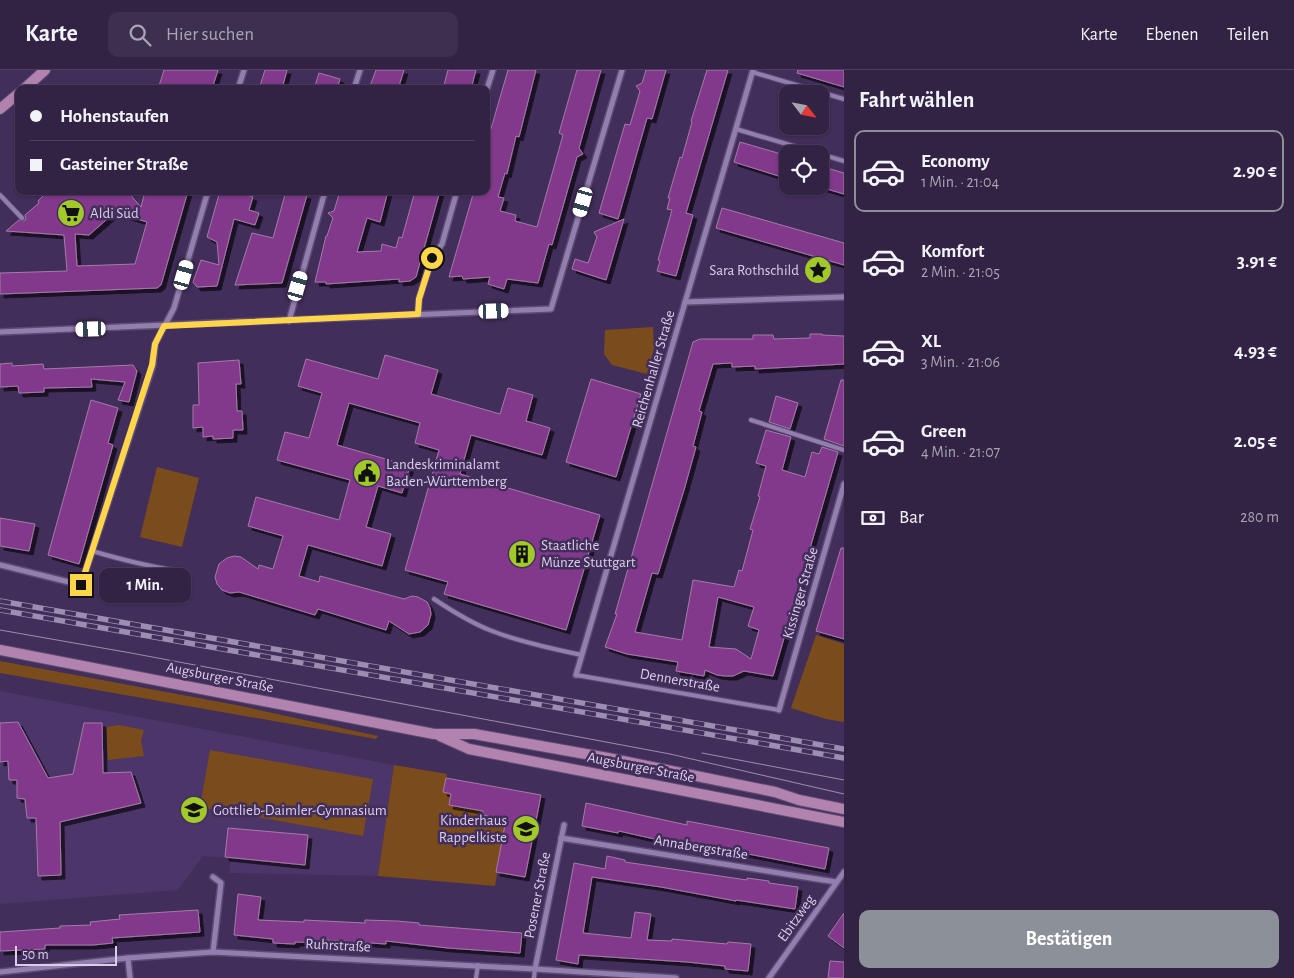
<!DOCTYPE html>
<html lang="de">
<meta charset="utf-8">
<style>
:root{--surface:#322244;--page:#3d2f4f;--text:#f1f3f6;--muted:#a8a4b2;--line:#4d3f5d;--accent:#8c9099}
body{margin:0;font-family:"Alegreya Sans",sans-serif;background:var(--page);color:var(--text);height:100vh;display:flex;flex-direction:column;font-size:19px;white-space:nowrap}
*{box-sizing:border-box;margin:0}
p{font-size:16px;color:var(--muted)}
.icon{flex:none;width:28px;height:28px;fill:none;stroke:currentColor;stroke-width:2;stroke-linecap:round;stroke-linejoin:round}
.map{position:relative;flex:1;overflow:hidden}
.side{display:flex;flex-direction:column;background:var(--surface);width:450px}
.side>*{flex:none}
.banner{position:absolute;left:15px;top:15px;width:475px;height:110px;border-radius:10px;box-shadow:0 1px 4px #0004,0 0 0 1px var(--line);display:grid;align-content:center;height:110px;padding:0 15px;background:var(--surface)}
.needle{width:32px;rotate:122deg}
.tools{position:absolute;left:779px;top:15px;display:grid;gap:10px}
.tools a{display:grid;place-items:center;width:50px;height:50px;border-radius:10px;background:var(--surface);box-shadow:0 1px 4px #0004,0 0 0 1px var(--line);font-size:25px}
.scale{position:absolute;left:15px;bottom:12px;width:102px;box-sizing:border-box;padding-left:5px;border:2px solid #dacfeb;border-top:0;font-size:14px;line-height:18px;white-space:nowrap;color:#dacfeb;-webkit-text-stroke:4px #422e5a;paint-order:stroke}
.end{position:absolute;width:22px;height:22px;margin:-11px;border:6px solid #ffd54a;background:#111;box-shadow:0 0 0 2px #111}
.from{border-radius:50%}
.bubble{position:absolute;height:35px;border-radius:10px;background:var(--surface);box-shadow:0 1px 4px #0004,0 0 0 1px var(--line);font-size:16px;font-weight:700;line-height:35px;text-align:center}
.car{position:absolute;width:15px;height:30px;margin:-15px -8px;border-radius:6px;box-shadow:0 0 4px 1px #0007;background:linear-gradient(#fff 24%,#345 0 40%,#fff 0 76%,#345 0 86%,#fff 0)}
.banner b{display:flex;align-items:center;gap:18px;height:48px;font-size:19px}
.banner b+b{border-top:1px solid var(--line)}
.banner i{width:12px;height:12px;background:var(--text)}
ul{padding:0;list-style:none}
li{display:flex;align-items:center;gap:15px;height:82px;margin:0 10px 8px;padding:0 5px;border:2px solid transparent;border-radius:10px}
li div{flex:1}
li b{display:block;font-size:19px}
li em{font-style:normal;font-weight:700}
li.current{border-color:var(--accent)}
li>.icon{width:45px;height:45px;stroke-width:1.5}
h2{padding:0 15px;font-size:22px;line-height:60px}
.pay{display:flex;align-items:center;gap:12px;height:55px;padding:0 15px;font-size:19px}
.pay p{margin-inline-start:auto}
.cta{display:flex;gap:10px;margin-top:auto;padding:10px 15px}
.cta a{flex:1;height:58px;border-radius:10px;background:var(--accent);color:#fff;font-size:20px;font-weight:700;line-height:58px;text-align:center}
header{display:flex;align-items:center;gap:30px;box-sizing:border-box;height:70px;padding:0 25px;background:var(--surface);border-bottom:1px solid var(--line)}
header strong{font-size:24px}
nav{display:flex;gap:28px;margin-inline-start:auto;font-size:18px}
.search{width:350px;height:45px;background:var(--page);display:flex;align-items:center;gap:12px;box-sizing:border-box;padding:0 18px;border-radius:10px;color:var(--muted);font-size:19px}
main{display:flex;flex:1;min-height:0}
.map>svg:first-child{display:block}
</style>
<header>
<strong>Karte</strong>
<div class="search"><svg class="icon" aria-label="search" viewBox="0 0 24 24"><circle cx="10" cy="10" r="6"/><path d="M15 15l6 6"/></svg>Hier suchen</div>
<nav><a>Karte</a><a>Ebenen</a><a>Teilen</a></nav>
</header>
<main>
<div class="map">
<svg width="844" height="908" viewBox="0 0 844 908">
<defs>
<filter id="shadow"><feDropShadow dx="4" dy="4" stdDeviation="0" flood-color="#0009"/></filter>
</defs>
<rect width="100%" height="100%" fill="#422e5a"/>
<polygon fill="#4c3568" points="0,621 394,695 378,806 229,803 231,788 203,786 178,820 0,834"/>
<g fill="#7b4c1b">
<polygon points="653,257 654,279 647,304 612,295 604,284 605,260"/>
<polygon points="157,397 199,408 182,477 140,467"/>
<polygon points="816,565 844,574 844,652 826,649 791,638"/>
<polygon points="0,591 236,635 378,666 376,669 0,603"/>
<polygon points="119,655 144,660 141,671 144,686 108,690 106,657"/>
<polygon points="210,680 373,709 363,766 200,737"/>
<polygon points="394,695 447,704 444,722 451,724 449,735 483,741 483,745 495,747 509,736 495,816 378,806"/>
</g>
<g fill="#82398b" stroke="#a37ba7" fill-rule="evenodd" filter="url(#shadow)">
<polygon points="164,0 218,0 212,19 158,19"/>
<polygon points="265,0 287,0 282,19 259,19"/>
<polygon points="376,0 404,0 398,19 369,19"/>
<polygon points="448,0 476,0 471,19 443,19"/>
<polygon points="508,0 536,0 519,67 516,66 507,104 505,103 498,127 504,128 500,141 516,145 515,151 537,157 563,65 559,63 577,0 601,0 579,78 583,84 577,87 552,175 549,174 538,213 507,209 504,219 488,214 490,207 463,209 462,206 449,207 474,121 486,121 486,76"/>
<polygon points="646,0 666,0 652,49 647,48 618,149 599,143 625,54 630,55 640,21 636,16 642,13"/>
<polygon points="707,0 728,0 686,143 693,145 676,206 657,201 660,191 658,190 672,140 667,139 670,128 668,128 680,87 682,88 685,77 692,52 691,51"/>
<polygon points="798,0 844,0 844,17 797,3"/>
<polygon points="319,3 340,9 337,19 314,19"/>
<polygon points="740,72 788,86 788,109 734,92"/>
<polygon points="820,96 844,103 844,124 820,117"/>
<path d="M48,121h79l14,16 4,-16h43l-27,94 -4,3 -157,6v-21l67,-2 -3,-36 -58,-4 13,-11 5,1 2,-2 -1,-4 14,-12 -1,-2zM113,144h8l26,8 -12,42 -58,2 -2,-32 14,1z"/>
<polygon points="220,121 234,121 253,127 249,140 259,143 255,155 234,149 217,216 197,217 193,212 201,190 219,195 217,172 207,167"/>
<polygon points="286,121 307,125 282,213 235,215 252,163 273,168"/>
<polygon points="340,121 388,121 380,152 367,148 357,182 381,181 382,174 396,178 399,167 402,168 415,121 440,121 416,207 410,211 399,212 399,209 326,214 326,212 315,212 326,166 327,166 333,148 328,143 334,141"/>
<polygon points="722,138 844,173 844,195 716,158"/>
<polygon points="624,149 606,210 572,199 575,189 588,193 597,167 594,162"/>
<path d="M810,264h12v1l22,1v28l-89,5v-3l-23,1v-4l-19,1 -14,47 3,1 -9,34 3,1 -12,43 -26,84 -6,-1 -17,59 47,8 11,-60 41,7 5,-17 3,1 11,-41 -3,-1 10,-32 -2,-1 8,-30 -10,-3 10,-33 25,7 -9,33 23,7 7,-25 7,2 3,-7 16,5 -65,224 -29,-5 -11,5h-8l-8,-1 -12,-5 -1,6 -28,-5 2,-9 -51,-8 -22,-7 12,-33h-2l78,-272 7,-3h53v-4h20l1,4 36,-1zM718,527l36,10 -6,19 11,4 -8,29 -15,-10 -27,-2z"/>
<polygon points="385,285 438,300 431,324 500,344 508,318 533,325 526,351 550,358 542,385 471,365 460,404 600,445 566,560 444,524 448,512 405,500 439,380 415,373 420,353 349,333 337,375 410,396 402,423 378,416 366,457 391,464 382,496 308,475 299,506 319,512 320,506 404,529 412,526 418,527 427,532 430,538 431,544 428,555 420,562 409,564 389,551 386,560 318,539 315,545 239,522 230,523 222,520 217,514 215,507 219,494 227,488 234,486 241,487 258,499 259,495 273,499 283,466 248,456 256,427 339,450 350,410 277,390 285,362 309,368 322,323 298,316 306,289 378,309"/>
<polygon points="239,290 241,314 236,314 237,341 242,341 243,360 233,360 233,368 213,369 213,366 203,367 203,357 193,358 193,335 199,335 198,293"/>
<polygon points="12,293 12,296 43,294 44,299 133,295 137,301 129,332 118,330 125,312 91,309 92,317 44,318 44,322 19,323 18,316 0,317 0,294"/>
<polygon points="591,309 641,324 616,407 566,392"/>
<polygon points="841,310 844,310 844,376 824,369"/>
<polygon points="776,326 798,333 790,359 769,352"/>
<polygon points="91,330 118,338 108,373 113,375 79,494 48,485"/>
<polygon points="0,448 35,454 29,481 0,476"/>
<polygon points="841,478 844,478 844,569 816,561"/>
<polygon points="18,652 48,708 73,704 84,653 102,653 103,703 131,702 141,733 60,752 61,805 38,806 36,748 27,748 25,729 17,728 17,710 9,710 8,691 0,692 0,653"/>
<polygon points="446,708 541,725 525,807 496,802 506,750 483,745 483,741 449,735 451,724 443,722"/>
<polygon points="586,733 687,755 687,751 829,778 825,799 723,779 669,770 668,772 619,761 618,763 582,756"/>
<polygon points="228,758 308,765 305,795 225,787"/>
<polygon points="607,786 625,790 625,792 747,810 747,808 769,811 769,813 798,817 795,839 736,830 736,831 661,817 592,807 583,863 631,868 635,842 651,844 647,870 672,871 672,869 727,874 728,872 751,874 748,901 725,899 725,896 687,892 579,885 578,894 556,890 574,793 605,799"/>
<polygon points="238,824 261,827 258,850 304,852 304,850 365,853 365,850 397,851 419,853 419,855 522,863 520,883 448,878 386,871 386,874 326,870 325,873 295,872 295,874 273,873 273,869 234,865"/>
<polygon points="198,840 200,862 112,868 113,873 93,875 45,875 45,879 0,881 0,862 60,858 60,856 91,855 90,852 120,849 119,845"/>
<polygon points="844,843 844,878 828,866"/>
<polygon points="830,891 844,892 844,908 828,908"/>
</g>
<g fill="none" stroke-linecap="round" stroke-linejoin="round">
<g stroke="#5d4c72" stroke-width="6">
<g id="lane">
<polyline points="752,2 844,29"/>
<polyline points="736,59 844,91"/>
<polyline points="0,125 22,148"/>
<polyline points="751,350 844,380"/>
<path d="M92,481c31,9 62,17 94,21"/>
<path d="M434,529c18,12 37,24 58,32 28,11 61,18 90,24"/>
<polyline points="576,605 779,640"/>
<polyline points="476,908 478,895"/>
<polyline points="534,908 535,899"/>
</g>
</g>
<g stroke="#5d4c72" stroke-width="8">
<g id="street">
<polyline points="238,19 244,0"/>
<polyline points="354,19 360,0"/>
<polyline points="486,22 493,0"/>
<polyline points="685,232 844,227"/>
<polyline points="418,244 419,229 432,188 442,174 457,121"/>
<polyline points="289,251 325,121"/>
<polyline points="0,262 551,239 622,0"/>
<polyline points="0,495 81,515 153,295 155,274 174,238 208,121"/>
<polyline points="576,605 753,0"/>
<polyline points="779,640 844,414"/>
<polyline points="561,768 836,812"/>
<polyline points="213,807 221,813 213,882"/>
<polyline points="128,888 130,908"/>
<polyline points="535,899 564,755"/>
<polyline points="0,902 128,888 213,882 535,899 676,908"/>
<polyline points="769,908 844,802"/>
</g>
</g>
<g stroke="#5d4c72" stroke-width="12">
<g id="secondary">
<polyline points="24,19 45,0"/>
<polyline points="0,39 19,23"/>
<polyline points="0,580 434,664 474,664 608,688 775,722 799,730 844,739"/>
<polyline points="440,666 469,679 844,752"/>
</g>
</g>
<use href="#lane" stroke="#937eb0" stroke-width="4"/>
<use href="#street" stroke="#937eb0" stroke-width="5"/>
<use href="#secondary" stroke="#b383af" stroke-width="10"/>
<g stroke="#9c8eb0" stroke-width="1">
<polyline points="0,560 131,583 670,684 844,724"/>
<polyline points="702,683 844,710"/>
</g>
<g stroke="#9c8eb0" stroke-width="5.5">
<g id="rail">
<polyline points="0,531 844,679"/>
<polyline points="0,540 844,688"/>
</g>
</g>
<use href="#rail" stroke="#422e5a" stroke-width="4" stroke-dasharray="11" stroke-linecap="butt"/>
</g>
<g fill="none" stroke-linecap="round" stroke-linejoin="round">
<polyline stroke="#ffd54a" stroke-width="6" points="81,515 152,295 155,274 164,256 418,244 419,229 432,188"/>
</g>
<defs>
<g id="supermarket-disc" transform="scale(1.4375)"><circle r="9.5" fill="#a1c929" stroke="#422e5a"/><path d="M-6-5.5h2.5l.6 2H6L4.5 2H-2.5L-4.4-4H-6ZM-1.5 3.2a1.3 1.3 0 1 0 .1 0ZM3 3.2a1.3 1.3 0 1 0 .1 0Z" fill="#111"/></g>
<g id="sight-disc" transform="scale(1.4375)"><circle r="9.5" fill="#a1c929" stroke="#422e5a"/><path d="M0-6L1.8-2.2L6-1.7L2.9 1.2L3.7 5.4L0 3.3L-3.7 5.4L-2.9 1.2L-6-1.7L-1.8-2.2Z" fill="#111"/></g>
<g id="civic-disc" transform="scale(1.4375)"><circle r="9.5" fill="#a1c929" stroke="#422e5a"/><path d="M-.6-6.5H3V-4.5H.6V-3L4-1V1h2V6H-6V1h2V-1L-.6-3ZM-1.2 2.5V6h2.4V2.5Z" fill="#111"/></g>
<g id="building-disc" transform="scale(1.4375)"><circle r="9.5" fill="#a1c929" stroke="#422e5a"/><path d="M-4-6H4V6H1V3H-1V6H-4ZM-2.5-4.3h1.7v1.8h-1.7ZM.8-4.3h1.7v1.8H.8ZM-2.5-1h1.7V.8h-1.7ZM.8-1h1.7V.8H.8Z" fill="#111"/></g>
<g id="school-disc" transform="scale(1.4375)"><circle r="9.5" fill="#a1c929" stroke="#422e5a"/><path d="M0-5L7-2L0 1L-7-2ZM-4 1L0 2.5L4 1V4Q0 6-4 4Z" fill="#111"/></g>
</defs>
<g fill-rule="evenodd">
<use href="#supermarket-disc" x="71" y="143"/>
<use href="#sight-disc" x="818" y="200"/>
<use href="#civic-disc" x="367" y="403"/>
<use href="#building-disc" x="522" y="484"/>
<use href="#school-disc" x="194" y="740"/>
<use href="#school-disc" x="526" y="759"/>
</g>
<g text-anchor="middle" stroke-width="5" stroke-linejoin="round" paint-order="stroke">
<g font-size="15" fill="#dacfeb" stroke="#422e5a" text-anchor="start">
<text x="90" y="148">Aldi Süd</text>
<text x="799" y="205" text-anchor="end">Sara Rothschild</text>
<text x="386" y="399">Landeskriminalamt<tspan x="386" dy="17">Baden-Württemberg</tspan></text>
<text x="541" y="480">Staatliche<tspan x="541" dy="17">Münze Stuttgart</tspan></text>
<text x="213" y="745">Gottlieb-Daimler-Gymnasium</text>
<text x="507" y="755" text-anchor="end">Kinderhaus<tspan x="507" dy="17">Rappelkiste</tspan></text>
</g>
<g font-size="15" fill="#dacfeb" stroke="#422e5a">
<text transform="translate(653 299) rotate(-74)" y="5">Reichenhaller Straße</text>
<text transform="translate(800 523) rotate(-74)" y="5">Kissinger Straße</text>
<text transform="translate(220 607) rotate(11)" y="5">Augsburger Straße</text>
<text transform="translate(680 610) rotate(10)" y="5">Dennerstraße</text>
<text transform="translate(641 697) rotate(11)" y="5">Augsburger Straße</text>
<text transform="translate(701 777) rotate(9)" y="5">Annabergstraße</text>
<text transform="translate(537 825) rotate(-79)" y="5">Posener Straße</text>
<text transform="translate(796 848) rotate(-55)" y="5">Ebitzweg</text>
<text transform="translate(338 875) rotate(3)" y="5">Ruhrstraße</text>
</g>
</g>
</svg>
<div class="tools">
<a><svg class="needle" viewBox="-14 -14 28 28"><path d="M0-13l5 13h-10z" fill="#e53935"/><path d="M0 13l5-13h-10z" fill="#a8a4b2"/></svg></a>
<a><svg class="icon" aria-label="locate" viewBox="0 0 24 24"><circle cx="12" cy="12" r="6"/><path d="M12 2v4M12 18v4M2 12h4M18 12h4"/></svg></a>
</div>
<div class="scale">50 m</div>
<i class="end from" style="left:432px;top:188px"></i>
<i class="end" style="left:81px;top:515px"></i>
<div class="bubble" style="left:99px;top:498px;width:92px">1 Min.</div>
<i class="car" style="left:583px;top:132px;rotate:196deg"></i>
<i class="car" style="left:184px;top:205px;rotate:16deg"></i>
<i class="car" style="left:298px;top:216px;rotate:16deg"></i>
<i class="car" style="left:494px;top:241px;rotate:88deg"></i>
<i class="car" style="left:91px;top:259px;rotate:268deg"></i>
<div class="banner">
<b><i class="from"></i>Hohenstaufen</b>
<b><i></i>Gasteiner Straße</b>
</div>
</div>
<section class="side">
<h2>Fahrt wählen</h2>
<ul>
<li class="current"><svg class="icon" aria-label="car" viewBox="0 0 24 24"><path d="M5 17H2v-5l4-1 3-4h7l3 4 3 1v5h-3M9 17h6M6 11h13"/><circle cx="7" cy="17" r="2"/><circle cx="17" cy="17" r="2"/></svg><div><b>Economy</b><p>1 Min. · 21:04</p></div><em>2.90 €</em></li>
<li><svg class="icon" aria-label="car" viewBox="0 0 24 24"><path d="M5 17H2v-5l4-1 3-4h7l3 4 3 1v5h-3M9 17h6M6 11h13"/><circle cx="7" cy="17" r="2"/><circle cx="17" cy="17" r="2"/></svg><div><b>Komfort</b><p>2 Min. · 21:05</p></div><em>3.91 €</em></li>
<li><svg class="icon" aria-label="car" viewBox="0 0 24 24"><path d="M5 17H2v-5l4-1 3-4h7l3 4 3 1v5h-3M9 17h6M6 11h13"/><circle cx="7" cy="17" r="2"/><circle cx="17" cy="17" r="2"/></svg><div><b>XL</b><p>3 Min. · 21:06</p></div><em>4.93 €</em></li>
<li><svg class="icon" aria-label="car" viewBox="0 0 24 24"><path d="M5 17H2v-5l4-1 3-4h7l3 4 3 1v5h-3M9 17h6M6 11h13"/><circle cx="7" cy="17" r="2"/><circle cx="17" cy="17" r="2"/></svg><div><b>Green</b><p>4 Min. · 21:07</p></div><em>2.05 €</em></li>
</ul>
<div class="pay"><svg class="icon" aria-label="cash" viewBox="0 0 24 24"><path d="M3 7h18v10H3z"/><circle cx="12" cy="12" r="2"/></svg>Bar<p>280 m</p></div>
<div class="cta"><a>Bestätigen</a></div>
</section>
</main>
